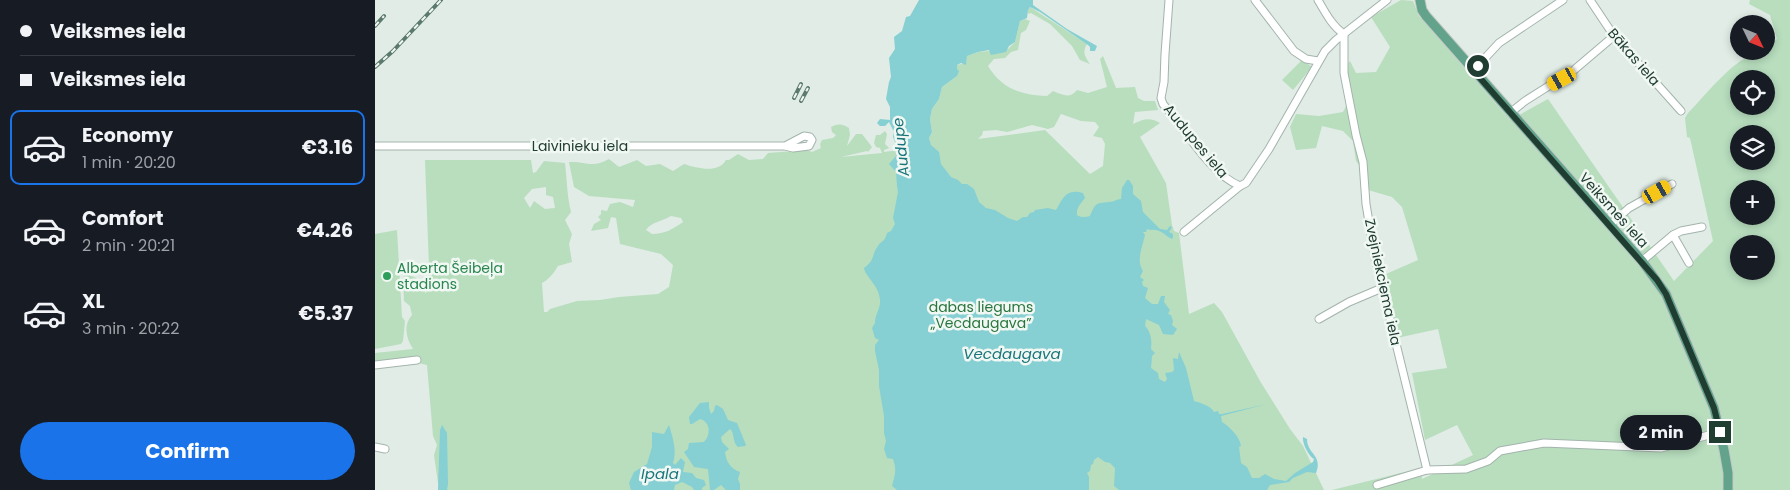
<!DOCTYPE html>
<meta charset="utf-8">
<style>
:root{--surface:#171b24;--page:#20242c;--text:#f1f3f6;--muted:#9ea1a6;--line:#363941;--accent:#1a73e8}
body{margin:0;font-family:Poppins,sans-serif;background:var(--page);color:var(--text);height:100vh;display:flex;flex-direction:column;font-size:19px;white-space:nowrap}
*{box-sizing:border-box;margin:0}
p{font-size:16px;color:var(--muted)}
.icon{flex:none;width:28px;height:28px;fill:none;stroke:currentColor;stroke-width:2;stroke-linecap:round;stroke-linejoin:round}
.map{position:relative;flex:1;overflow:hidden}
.sheet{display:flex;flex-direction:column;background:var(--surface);width:375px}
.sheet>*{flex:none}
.guide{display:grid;align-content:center;height:110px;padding:0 20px;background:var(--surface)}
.needle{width:32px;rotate:133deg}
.tools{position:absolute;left:1355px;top:15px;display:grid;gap:10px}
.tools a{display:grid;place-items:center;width:45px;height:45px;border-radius:50%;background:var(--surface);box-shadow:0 2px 8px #0003;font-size:25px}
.end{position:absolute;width:22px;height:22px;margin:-11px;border:6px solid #203d32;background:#fff;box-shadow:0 0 0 2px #fff}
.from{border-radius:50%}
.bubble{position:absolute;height:35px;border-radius:18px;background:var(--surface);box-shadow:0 2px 8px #0003;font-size:16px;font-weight:700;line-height:35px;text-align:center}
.car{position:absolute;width:15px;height:30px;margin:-15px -8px;border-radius:6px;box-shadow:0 0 4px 1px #0007;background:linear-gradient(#f5c518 24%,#345 0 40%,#f5c518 0 76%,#345 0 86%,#f5c518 0)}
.guide b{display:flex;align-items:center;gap:18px;height:48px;font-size:19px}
.guide b+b{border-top:1px solid var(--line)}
.guide i{width:12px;height:12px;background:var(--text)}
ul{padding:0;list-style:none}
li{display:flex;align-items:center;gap:15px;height:75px;margin:0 10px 8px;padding:0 10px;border:2px solid transparent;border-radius:10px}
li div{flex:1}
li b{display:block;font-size:19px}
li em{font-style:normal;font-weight:700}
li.on{border-color:var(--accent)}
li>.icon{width:45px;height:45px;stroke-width:1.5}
.primary-button{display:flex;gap:10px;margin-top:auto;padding:10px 20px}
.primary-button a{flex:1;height:58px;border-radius:30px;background:var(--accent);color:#fff;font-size:20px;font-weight:700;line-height:58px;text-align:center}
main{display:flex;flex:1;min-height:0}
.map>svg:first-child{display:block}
</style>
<main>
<section class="sheet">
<div class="guide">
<b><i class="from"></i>Veiksmes iela</b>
<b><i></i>Veiksmes iela</b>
</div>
<ul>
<li class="on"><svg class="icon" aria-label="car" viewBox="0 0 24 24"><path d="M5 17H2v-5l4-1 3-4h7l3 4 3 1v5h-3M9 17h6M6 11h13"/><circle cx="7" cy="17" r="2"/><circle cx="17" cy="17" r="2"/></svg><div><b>Economy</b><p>1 min · 20:20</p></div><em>€3.16</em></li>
<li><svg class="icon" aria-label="car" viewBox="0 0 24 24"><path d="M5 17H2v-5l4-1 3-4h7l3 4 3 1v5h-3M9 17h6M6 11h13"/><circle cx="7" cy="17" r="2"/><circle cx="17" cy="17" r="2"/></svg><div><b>Comfort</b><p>2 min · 20:21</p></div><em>€4.26</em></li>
<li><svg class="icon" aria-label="car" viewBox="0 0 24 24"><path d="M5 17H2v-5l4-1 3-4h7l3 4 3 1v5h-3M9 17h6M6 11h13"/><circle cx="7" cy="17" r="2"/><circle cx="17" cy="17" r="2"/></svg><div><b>XL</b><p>3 min · 20:22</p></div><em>€5.37</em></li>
</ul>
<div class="primary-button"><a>Confirm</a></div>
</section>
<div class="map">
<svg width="1415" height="490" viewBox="0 0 1415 490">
<rect width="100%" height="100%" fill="#e0ece5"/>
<g fill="#b8debe" fill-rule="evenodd">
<path d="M1026,0l12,1 6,15 91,104 38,-21 126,182 39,-40 -23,-103 -3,-1 -2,-19 3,-5c19,-19 51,-62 78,-62v-6l11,-6 -7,-24 -21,-11 1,-4h40v490h-458l89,-22 1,11 51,-24 -16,-30 -32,15 -13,-67 35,-5 -9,-39 -41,9 -11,-64 32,-14 -16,-53 -10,-10 -24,-7 -1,-15 -11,-14 -3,-20 -10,-10 -21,-5 -6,22 -20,2 -6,-23 6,-13 23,2 24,-4 8,-16 -5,-30 4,-5 6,12 20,-1 14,-25 -19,-30zM1364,79h27v27h-27zM1364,134h27v27h-27zM1364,189h27v27h-27zM1364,244h27v27h-27z"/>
<path d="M655,7l57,37c-5,8 -2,13 3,20l-10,-4 -8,-14 -22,-22 -19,-11 -3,1v-4z"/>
<path d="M650,19l5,2 -4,9 -5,3 -3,17 -7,2 -6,6 -11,1 -6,7c14,23 33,29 59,30l6,-5c10,4 17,8 24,-1l11,3 19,-6 -7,-28 3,-3 13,32 19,-1 3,11 6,3h11l3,9 -23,2 -2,12c11,-5 16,-7 27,-1l-20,14 26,46 6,42 2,6 5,2 10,81 25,-11 8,9 38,69 30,48 13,17 21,44h-885l-5,-35 3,-10 -4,-9 -6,-71 -13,-3 -39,2v-11l38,-4c-7,-11 -10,-24 -1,-34l-2,-9 -6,-5 -1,-22 2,-5c15,4 16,7 21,20l3,-27 -4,-107h106l2,13 3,-1 8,-11 21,2c2,17 2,33 6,49l-6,8 7,14 -3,10 3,18 -14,4c-4,7 -9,13 -16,17l2,29h3l3,-3 27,-8 23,-1 19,-3 39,-3 11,-7 4,-22 -12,-11 -41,-10 -4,-26 -5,-1 -3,11 -17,3 3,-7 7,-4 -3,-3 3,-3v-4l6,1 3,-7 10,-2 13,5 2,-7 -46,-4 -15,-9 -5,-25c18,-1 22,7 40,-3l10,8 18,-7 9,6 14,-2 13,7 11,-7c13,4 34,10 42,-4h3l9,-6 11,6 14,-1 5,-6 39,-3 5,2 9,-4 -1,-4 2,-4 11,-2 3,-3 -4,-3 -1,-5c7,-4 12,-3 18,1l1,7 -3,11 9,-12h6l10,13 -4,5 -1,-1 -26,6 41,-4 -2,-5 -4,-1 -2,-4 2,-8h4l5,-4 2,3 -2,10 4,4 -5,2v2l47,-6 -2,-8 3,-6 -2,-13 2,-10 7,-10 3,-12 15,-11v-11l9,-2 1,-7 11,-4 30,-3 7,-7 5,-21zM686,114l20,7 14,1 4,5 -6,9 9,2 3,6 -2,22 -13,8 -45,-44 -67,9 4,-4 1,-4 13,-1 11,2 25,-7 16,4 6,-2zM171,187v8l7,2 2,11 -10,1 -11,-8 -4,7 -6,-10 8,-9zM296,216l10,2 2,4c-10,7 -18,12 -31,12l-6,-4c5,-8 17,-9 25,-14z"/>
<polygon points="927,60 937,67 918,90 907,80"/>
<polygon points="22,230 27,317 30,321 28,341 26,344 0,349 0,234"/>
</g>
<g fill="#86cfd3">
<path d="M544,0h114v5l34,24 30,17 -2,5h-5v-4l-2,-2 -48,-33 -10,-5 -2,3 -1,8 -7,3 -5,21 -6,4 -3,6 -15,3 -2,-5 -11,2 -11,4 -1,9 -5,-2 -4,2v4l2,2 -2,5 -15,11 -3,12 -7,10 -2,10 2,13 -3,6 2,7 8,7 2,12 10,13 7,3 4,4h5l7,5 5,13 7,6 9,2 13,8 9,3 6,-4h4l3,-4 4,-1 1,-2 13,-2 8,2c7,-12 10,-22 27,-17l2,5c-4,5 -9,10 -8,17 4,3 9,2 13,1 6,-14 5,-12 19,-14 6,0 7,-3 12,-3l1,-11 5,-8h2l4,6v8l8,7 2,11 17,17 7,1 3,-4 2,1 -3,5 4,2v3l-1,2c-8,-4 -12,-11 -22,-9l-3,-1 -1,3h-3l2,3c-3,13 -9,26 -2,36l-3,6 4,3 -2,2 1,4 5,2 -3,10 7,6h6l3,-8h4l-1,6 6,8 -2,4 3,1 2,6 -1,4 5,4 -4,6 -10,-1 -4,-9 -13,-6 -1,7c6,6 7,14 6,23l4,4 -3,3 -1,12 7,5 1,6 6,3 2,-3 -2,-6 7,-1 2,-2 -1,-12 5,1 1,-7 7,16 8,33c6,2 16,4 20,11l4,-1 1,3h3l45,-10 -46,12 1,6c8,5 18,15 19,24l-2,1 2,16 6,4 5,11h7l6,-4 9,5 12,2 9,-8 18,-11 1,-3c-5,-2 -12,-16 -11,-22l4,2c0,15 16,16 9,34l-9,-1 -14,6 -4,4 -19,3 -3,5h-148l-5,-4 1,-18 -5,-5 -5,-1 -7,-5 -4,3 -1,4 -2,1 -1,6 -3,2 2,4v13h-192l-5,-4c3,-11 5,-16 1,-27l-6,-1 -3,-9 2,-8 -2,-8v-17l-5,-30v-16l-4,-19v-6l4,-5 -4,-2 -3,-10 3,-5c0,-9 6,-15 5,-23 -1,-15 -14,-22 -16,-32 12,-9 7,-13 14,-22 5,-7 6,-3 9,-13l4,-2 4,-7 -2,-6 5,-26 -1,-6 -1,-14 -7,-8 7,-8 -1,-14 -2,-5 1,-5 -5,-10 -4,4h-5l-3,-3 3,-4 10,1v-13l-4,-8 3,-17 2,-5 -2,-19 6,-9 -1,-12 8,-6 4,-14 4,-1z"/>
<path d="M334,402v6l2,6 3,-3 1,-5 2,-1 6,4 5,11 9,3 9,22 -1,1 -7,1c-6,-5 -3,-14 -8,-18l-9,8 1,5 7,7 -4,3c1,10 6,17 15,20l-2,7 2,5v6h-14l-5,-5 -7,5h-4l-2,-21 -14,-2 -10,-15 4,-3 1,-6 15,-1c7,-7 7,-20 -4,-23l-8,5h-2l-1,-7 11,-14z"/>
<polygon points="67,425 72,433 73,484 72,490 63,490 65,430"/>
<path d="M294,425c4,14 8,25 4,38l2,2 6,-7 4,4 -2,10 9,1 4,5 8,2 2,5 -4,3v2h-8l-2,-3 -10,-5 -7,3 -1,5h-43l-2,-7 5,-11 13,-8 5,-17v-15l12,2z"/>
</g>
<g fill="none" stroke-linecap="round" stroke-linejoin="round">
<g stroke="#a3b4ac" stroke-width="9">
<g id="minor">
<path d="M794,0l-4,54 -1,28 -3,16 2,6c22,25 47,70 77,82"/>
<polyline points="880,0 919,51 931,59 943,61"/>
<path d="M943,0c7,12 14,26 26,34v39l12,62 7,27 3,42 9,54 52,212"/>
<polyline points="1215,0 1239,36 1306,111"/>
<polyline points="1098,71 1124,43 1188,0"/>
<polyline points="1135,113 1150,101 1199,70 1239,36"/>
<polyline points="0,146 410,146 418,148 434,146 437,140 435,137 429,136 410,146"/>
<polyline points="1235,225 1254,208 1297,184"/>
<polyline points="809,232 865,186 871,183 894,149 950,51 961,40 1012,0"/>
<polyline points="1298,235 1314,263"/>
<polyline points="1267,261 1298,235 1306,231 1327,227"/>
<polyline points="944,319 974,302 1007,288"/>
<polyline points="0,365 42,360"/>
<polyline points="0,447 10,449"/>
<polyline points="1002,485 1052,470 1091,469 1113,461 1125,451 1169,443 1286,448 1345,432"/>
</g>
</g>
<g stroke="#c1c9c6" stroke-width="11">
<polyline id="major" points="1045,0 1047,10 1051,16 1267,261 1291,294 1339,408 1349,450 1353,473 1353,490"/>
</g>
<use href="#minor" stroke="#fff" stroke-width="7"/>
<use href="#major" stroke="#63a38c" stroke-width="9"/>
<g stroke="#5b796d" stroke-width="4">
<g id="rail">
<polyline points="0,26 9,16"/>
<polyline points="0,67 18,51 66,0"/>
<polyline points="419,98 426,84"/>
<polyline points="426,101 433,88"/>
</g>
</g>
<use href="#rail" stroke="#f1f8f4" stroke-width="2" stroke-dasharray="5.5" stroke-linecap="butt"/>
</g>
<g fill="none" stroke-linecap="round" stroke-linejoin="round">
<polyline stroke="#203d32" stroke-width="6" points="1103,66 1098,70 1282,280 1291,294 1339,408 1345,432"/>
</g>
<circle fill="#2e9e5b" stroke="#f1f8f4" stroke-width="2" cx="12" cy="276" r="5"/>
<g text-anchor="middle" stroke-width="5" stroke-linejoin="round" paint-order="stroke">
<g font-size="14" fill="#203d32" stroke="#f1f8f4">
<text transform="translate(1259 57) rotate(49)" y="5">Bākas iela</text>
<text transform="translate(821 141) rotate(50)" y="5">Audupes iela</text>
<text x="205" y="151">Laivinieku iela</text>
<text transform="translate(1239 210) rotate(48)" y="5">Veiksmes iela</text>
<text transform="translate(1008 282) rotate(78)" y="5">Zvejniekciema iela</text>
</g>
<g font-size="14" fill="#27864d" stroke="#f1f8f4" text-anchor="start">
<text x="22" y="273">Alberta Šeibeļa<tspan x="22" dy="16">stadions</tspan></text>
</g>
<g font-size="14" fill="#29753e" stroke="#f1f8f4">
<text x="606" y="312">dabas liegums<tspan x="606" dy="16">„Vecdaugava”</tspan></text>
</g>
<g font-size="15" font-style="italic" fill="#19757b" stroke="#f1f8f4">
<text transform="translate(526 147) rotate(-96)" y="5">Audupe</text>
<text x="637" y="359">Vecdaugava</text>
<text x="285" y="479">Ipala</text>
</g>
</g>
</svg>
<div class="tools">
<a><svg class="needle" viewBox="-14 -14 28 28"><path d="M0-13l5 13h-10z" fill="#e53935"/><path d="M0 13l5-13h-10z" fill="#9ea1a6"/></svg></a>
<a><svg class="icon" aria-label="locate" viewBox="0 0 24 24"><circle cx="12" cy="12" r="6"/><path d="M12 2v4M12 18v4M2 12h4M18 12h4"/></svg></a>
<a><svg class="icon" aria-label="layers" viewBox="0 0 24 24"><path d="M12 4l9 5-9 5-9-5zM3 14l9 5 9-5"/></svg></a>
<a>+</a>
<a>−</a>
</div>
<i class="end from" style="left:1103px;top:66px"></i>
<i class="end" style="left:1345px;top:432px"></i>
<div class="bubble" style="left:1245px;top:415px;width:82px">2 min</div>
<i class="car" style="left:1187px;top:79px;rotate:241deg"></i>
<i class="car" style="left:1282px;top:192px;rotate:60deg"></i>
</div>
</main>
